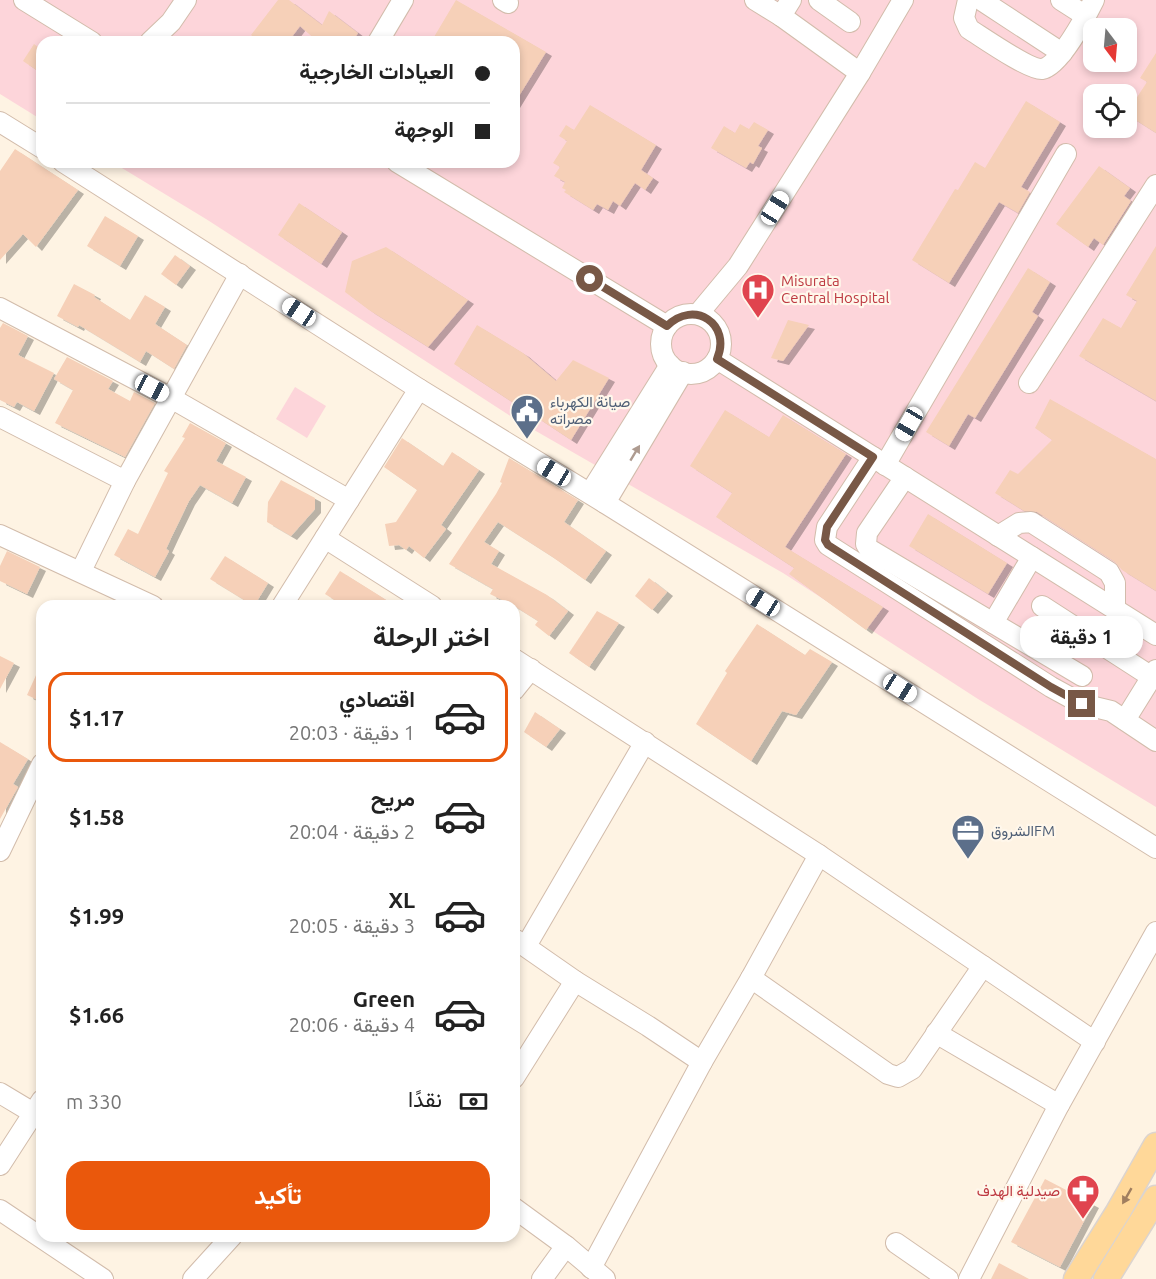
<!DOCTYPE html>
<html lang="ar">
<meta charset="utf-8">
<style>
:root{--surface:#fff;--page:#f2f2f2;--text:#222;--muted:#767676;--line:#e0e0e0;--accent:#ea580c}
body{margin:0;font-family:Ubuntu,Vazirmatn,sans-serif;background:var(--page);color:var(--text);direction:rtl;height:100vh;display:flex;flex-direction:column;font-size:22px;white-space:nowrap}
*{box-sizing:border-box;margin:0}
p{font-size:20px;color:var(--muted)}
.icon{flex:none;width:33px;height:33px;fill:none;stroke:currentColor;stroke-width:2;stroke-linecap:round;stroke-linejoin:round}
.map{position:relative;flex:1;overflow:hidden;direction:ltr}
.sheet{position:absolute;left:36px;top:600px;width:484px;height:642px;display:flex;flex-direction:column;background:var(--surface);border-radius:18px;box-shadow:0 3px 9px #0003;direction:rtl}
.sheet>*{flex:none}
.top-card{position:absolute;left:36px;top:36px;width:484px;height:132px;border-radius:18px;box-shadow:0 3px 9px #0003;direction:rtl;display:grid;align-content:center;height:132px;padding:0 30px;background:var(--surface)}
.needle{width:39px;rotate:164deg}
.buttons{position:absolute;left:1083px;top:18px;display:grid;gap:12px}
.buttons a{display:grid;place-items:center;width:54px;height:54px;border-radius:12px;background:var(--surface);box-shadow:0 3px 9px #0003;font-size:30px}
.end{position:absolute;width:27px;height:27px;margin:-14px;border:8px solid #785846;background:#fff;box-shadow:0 0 0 3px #fff}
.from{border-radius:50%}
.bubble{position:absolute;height:42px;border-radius:18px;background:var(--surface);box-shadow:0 3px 9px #0003;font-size:20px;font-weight:700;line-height:42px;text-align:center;direction:rtl}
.car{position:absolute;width:18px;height:36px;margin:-18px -9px;border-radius:8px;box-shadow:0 0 4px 2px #0007;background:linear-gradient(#fff 24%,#345 0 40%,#fff 0 76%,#345 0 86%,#fff 0)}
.top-card b{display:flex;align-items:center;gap:21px;height:57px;font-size:22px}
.top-card b+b{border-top:2px solid var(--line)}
.top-card i{width:15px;height:15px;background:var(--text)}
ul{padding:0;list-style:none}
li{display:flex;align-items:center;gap:18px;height:90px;margin:0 12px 9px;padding:0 18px;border:3px solid transparent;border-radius:18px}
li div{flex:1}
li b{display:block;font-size:22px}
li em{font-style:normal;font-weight:700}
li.on{border-color:var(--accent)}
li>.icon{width:54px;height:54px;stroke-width:1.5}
h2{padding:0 30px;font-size:27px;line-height:72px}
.pay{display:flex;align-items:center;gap:15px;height:66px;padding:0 30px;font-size:22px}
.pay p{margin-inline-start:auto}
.button{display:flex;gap:12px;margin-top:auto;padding:12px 30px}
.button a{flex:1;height:69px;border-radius:18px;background:var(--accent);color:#fff;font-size:24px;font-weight:700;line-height:69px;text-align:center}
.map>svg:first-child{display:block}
</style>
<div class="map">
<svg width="1156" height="1279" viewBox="0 0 1156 1279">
<defs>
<filter id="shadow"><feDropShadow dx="6" dy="4" stdDeviation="0" flood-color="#0004"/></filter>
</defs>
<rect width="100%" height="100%" fill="#fef3e3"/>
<g fill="#fdd5da" fill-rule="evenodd">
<path d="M0,0h1156v807l-178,-108 -195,-126 -268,-154 -309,-200 -94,-57h402v-120h-472v78l-42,-26zM1094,28h32v34h-32zM1094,94h32v34h-32z"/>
<polygon points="295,387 326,406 307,438 276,419"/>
</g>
<g fill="#f6d0b8" filter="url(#shadow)">
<polygon points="278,0 289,0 322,25 329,11 358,33 352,42 318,42 300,26 288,42 260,42 251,35"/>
<polygon points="456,0 546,52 514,104 514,42 431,42"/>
<polygon points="34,44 42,50 42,74 23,61"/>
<polygon points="1156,53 1156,133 1126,114 1147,82 1140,78"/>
<polygon points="1026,101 1060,122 1021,187 1030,192 1018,213 999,202 949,283 912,260 955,189 958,190 975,162 985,168"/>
<polygon points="590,105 656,145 641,170 653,178 645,190 635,183 620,206 613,201 608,210 597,204 593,210 564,192 566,190 562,188 565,182 554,176 560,167 553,163 567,141 559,136 566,125 574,130"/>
<polygon points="754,122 768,130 758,146 762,148 753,164 750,162 746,168 711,148 724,126 735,133 740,124 749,129"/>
<polygon points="15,149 78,190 36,247 23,234 0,260 0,171"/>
<polygon points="1099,166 1130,188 1124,196 1131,201 1103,245 1094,238 1088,247 1056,224"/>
<polygon points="299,203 342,232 321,264 278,235"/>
<polygon points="105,216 138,236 120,266 87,246"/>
<polygon points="1156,246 1156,401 1079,356 1103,318 1121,328 1137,301 1126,295"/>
<polygon points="386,247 468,300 428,347 369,310 345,292 352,261"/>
<polygon points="175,255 190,266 176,285 161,274"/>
<polygon points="1028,268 1050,282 1032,312 1038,316 975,418 968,414 949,446 926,432"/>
<polygon points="74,284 95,295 94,297 130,320 145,295 165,307 155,324 187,345 174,369 146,351 140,362 79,325 78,327 57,316"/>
<polygon points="788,320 809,325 783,361 771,358"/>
<polygon points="3,323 28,336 18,355 54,373 34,411 17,402 14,407 0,400 0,328"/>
<polygon points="477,325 523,353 556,381 573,360 609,378 571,440 527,411 532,400 528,398 521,408 454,364"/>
<polygon points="67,357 113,381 108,389 130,401 134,392 155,403 125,457 55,423 73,390 54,379"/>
<polygon points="1050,399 1156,459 1156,591 1122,570 1115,562 1037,512 1024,511 995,493 1010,470 1018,474 1052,440 1035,428"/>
<polygon points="725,410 769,437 783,415 846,454 785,547 883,607 866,630 789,574 794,568 716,517 732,493 690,466"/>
<polygon points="190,423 226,443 216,461 246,477 232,503 200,485 189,501 172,536 166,549 169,551 155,577 114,555 128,529 138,534 168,473 164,471 185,438 182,437"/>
<polygon points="402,438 443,466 452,452 479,470 441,525 446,529 424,558 409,546 406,550 399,545 389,546 385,524 396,522 417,490 384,467"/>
<polygon points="509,458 578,500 564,522 606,551 585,580 551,556 498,522 484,542 499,551 491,564 547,595 568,611 549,636 535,625 538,621 514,606 490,594 493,589 449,564 496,494 502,483 500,482"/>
<polygon points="281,480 315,498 315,509 291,536 267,522 268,502"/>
<polygon points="928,514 1007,563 988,594 909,546"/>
<polygon points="7,551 40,567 27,594 0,581 0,566"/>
<polygon points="225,556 268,583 254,606 210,579"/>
<polygon points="340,571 396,606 344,606 325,594"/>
<polygon points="649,578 667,592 652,610 635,596"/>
<polygon points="597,611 619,623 589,667 569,653"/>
<polygon points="757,624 805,655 810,649 832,662 796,715 782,711 751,761 696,724 727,673 725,671"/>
<polygon points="0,656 14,663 0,689"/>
<polygon points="42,662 42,702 27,695"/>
<polygon points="535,712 560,729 546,747 524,732"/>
<polygon points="0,742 28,759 13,784 18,787 0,819"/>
<polygon points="1045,1179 1093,1204 1060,1267 1011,1242"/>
<polygon points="999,1263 1029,1279 991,1279"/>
</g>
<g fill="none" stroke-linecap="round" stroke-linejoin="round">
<g stroke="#d2bcab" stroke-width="22">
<g id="minor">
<polyline points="24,0 92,42"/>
<polyline points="503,0 508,3"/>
<polyline points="755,0 781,16 860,73"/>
<polyline points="819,0 850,22"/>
<path d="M968,0l-4,18 5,11c13,8 60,41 73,40 17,-2 44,-53 52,-69"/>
<polyline points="981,0 1062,53"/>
<polyline points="1061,0 1086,16"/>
<polyline points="781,16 791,0"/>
<polyline points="150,42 171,22 186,0"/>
<polyline points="378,42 403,0"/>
<polyline points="0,122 42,148"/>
<polyline points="63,162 419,389 605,503 1156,848"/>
<polyline points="397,162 667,326"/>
<polyline points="0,308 171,398 349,500"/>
<polyline points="698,314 738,266 860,73 903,0"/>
<circle cx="691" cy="344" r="30"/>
<polyline points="717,359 1156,635"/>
<polyline points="1029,383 1156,185"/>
<polyline points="0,417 125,481"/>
<polyline points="873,457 827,527 825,540 828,545 1051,687 1082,704 1111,711 1156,741"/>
<polyline points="885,465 1066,154"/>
<polyline points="905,477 867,533 866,544 869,549 1082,676"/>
<polyline points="590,493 670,365"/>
<polyline points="605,503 683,372"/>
<polyline points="0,535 153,606"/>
<polyline points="998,536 1019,523 1031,522 1109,572 1115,583 1115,609"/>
<polyline points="325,538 432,606"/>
<polyline points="81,571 125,481 240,274"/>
<polyline points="282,606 419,389"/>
<polyline points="1042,606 1152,677"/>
<polyline points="993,623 1032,557"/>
<polyline points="514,659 819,855 1095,1042"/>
<polyline points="514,690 531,669"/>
<polyline points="1125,720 1156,670"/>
<polyline points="0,851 42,764"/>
<polyline points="516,940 575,981 648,1026 702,1062"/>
<polyline points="526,946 645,742"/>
<polyline points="751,978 888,1074 898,1077 912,1069 983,966"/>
<polyline points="936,1033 1059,1105"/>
<polyline points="514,1078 575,981"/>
<polyline points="0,1093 35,1114"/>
<polyline points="0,1165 42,1100"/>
<polyline points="514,1208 566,1246 605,1279"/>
<polyline points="0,1210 103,1279"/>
<polyline points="896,1243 948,1279"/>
<polyline points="591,1268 702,1062 751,978 819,855"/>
<polyline points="193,1279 232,1236"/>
<polyline points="542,1279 566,1246"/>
<polyline points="969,1279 1059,1105 1156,932"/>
</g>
</g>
<g stroke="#dcd4cf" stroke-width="27">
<g id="major">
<polyline points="1076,1279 1118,1212 1156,1145"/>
<polyline points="1106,1279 1156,1198"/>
</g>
</g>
<use href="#minor" stroke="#fff" stroke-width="20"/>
<use href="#major" stroke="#ffd899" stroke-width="24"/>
</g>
<defs><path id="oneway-solid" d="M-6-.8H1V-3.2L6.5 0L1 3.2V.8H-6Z" transform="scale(1.5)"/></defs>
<use fill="#ae9b90" href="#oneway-solid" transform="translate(635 453) rotate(-59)"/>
<use fill="#a07e5f" href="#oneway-solid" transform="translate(1127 1196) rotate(120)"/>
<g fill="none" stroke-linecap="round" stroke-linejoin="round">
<path stroke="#785846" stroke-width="8" d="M590,279l77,47c27,-27 65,-2 50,33l156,98 -46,70 -2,13 3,5 223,142 31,17"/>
</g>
<defs>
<g id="hospital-pin" transform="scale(1.725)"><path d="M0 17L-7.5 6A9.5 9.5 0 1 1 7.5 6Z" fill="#e0444e" stroke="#fff7eb"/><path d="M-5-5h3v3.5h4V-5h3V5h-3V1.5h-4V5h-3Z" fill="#fff"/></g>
<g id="civic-pin" transform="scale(1.725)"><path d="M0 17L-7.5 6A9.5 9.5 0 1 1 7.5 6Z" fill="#5c6f8a" stroke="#fff7eb"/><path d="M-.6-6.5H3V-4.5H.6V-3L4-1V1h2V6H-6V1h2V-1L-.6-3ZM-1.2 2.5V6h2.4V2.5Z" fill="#fff"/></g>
<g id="office-pin" transform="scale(1.725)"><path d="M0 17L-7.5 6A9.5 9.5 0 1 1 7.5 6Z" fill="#5c6f8a" stroke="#fff7eb"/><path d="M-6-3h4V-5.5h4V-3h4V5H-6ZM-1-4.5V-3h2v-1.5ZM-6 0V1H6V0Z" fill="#fff"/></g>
<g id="pharmacy-pin" transform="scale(1.725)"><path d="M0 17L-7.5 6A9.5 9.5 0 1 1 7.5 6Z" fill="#e0444e" stroke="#fff7eb"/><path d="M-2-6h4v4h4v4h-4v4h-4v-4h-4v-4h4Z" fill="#fff"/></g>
</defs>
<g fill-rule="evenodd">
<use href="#hospital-pin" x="758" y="290"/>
<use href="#civic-pin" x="527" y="411"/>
<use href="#office-pin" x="968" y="831"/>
<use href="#pharmacy-pin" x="1083" y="1191"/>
</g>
<g text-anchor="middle" stroke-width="4.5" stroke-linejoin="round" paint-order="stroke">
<g font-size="15" fill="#be3a42" stroke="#fff7eb" text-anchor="start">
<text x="781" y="286">Misurata<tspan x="781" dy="17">Central Hospital</tspan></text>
<text x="1060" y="1196" text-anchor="end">صيدلية الهدف</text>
</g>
<g font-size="15" fill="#4e5e75" stroke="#fff7eb" text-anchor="start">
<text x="550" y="407">صيانة الكهرباء<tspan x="550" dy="17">مصراته</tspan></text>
<text x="991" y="836">الشروقFM</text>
</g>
</g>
</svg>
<div class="buttons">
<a><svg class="needle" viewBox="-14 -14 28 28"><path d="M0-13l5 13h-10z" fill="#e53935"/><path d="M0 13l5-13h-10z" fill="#767676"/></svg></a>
<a><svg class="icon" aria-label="locate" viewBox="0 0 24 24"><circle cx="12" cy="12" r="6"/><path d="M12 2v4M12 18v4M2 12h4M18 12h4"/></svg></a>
</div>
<i class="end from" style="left:590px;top:279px"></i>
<i class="end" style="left:1082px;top:704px"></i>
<div class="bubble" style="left:1020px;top:616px;width:123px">1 دقيقة</div>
<i class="car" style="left:775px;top:208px;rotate:32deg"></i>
<i class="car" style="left:299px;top:312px;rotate:303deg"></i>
<i class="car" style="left:152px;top:388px;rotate:118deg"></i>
<i class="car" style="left:909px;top:424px;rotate:210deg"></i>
<i class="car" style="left:554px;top:472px;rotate:301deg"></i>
<i class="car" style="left:763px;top:602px;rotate:302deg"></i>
<i class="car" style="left:900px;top:688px;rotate:122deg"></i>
<div class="top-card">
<b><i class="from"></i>العيادات الخارجية</b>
<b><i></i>الوجهة</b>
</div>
<section class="sheet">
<h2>اختر الرحلة</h2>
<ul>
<li class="on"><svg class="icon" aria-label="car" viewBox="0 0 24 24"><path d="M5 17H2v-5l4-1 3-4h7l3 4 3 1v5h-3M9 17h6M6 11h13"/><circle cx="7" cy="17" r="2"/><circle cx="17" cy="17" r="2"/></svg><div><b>اقتصادي</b><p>1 دقيقة · 20:03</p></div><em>$1.17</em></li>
<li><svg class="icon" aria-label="car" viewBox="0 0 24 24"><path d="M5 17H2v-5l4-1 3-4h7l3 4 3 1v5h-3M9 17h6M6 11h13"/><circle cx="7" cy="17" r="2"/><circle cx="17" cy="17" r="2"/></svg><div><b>مريح</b><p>2 دقيقة · 20:04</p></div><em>$1.58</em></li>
<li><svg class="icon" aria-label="car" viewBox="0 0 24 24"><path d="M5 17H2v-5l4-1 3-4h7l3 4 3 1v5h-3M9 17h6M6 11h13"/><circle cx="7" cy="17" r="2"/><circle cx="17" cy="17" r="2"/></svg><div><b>XL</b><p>3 دقيقة · 20:05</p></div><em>$1.99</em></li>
<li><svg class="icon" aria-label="car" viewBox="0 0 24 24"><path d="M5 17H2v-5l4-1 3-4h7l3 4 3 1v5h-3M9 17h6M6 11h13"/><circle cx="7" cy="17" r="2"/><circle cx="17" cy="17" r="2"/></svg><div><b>Green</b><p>4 دقيقة · 20:06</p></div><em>$1.66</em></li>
</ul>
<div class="pay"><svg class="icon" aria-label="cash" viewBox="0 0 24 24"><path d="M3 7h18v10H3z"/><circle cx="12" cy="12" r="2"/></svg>نقدًا<p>330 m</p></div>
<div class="button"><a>تأكيد</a></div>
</section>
</div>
